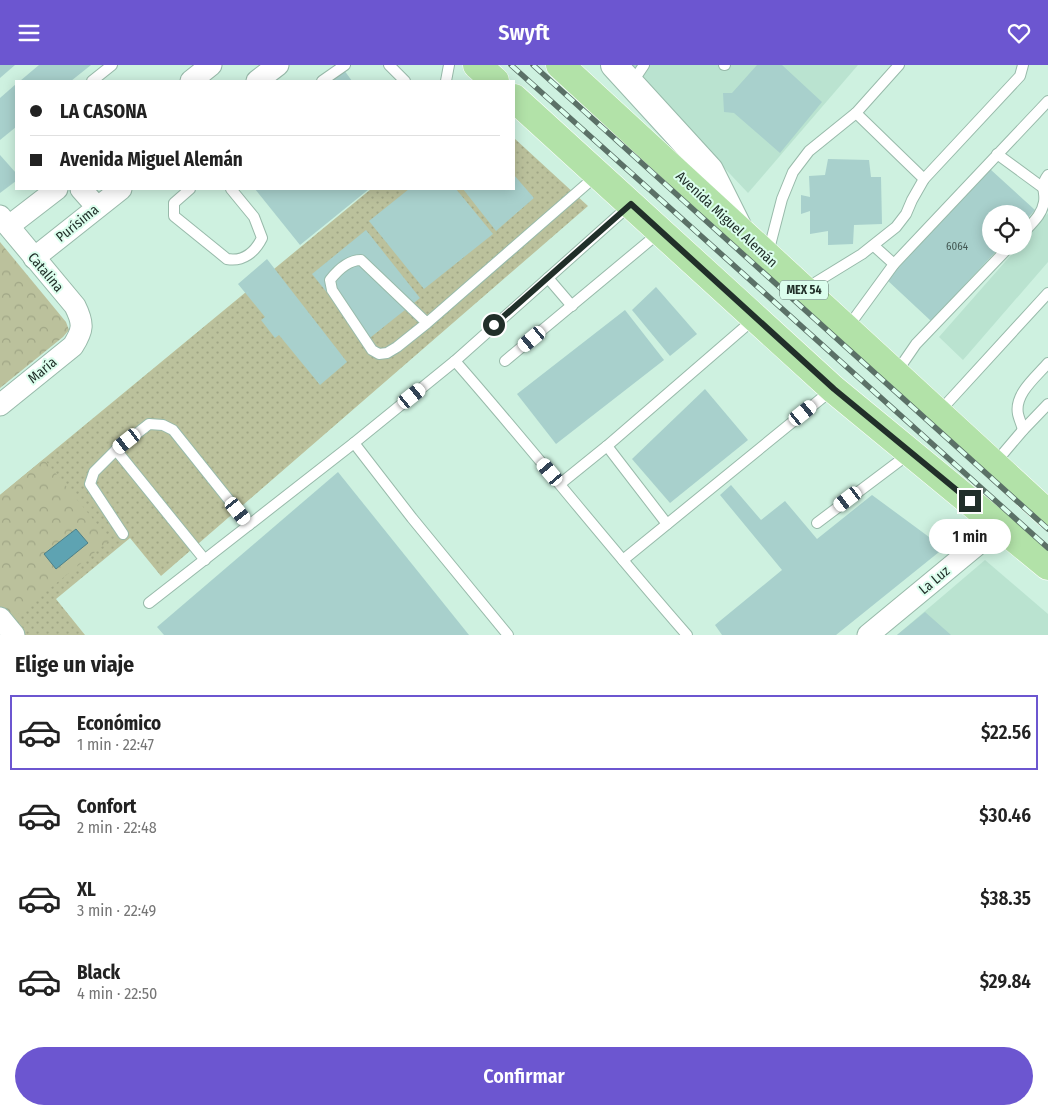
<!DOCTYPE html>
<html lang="es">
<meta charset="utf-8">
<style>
:root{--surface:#fff;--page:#f2f2f2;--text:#222;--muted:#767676;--line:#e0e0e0;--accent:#6c56d0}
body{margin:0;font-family:"Fira Sans Condensed",sans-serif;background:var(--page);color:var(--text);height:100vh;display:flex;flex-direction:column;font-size:19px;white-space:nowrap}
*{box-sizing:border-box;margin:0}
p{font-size:16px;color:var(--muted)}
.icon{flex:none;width:28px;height:28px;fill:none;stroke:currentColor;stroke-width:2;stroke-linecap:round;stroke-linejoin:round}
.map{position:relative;height:570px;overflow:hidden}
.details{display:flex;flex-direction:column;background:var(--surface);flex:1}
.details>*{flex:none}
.hud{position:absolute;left:15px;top:15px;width:500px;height:110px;border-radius:0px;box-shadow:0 2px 12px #0003;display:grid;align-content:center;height:110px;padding:0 15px;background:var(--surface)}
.buttons{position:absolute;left:982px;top:140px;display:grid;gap:10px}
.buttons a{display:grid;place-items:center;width:50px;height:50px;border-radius:50%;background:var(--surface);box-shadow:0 2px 12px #0003;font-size:25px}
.end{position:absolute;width:22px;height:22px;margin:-11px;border:6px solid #212f29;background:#fff;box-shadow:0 0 0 2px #fff}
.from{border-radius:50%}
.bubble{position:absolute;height:35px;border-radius:18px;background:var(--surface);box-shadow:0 2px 12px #0003;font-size:16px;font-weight:600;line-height:35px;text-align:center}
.car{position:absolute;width:15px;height:30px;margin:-15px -8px;border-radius:6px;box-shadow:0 0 4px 1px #0007;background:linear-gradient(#fff 24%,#345 0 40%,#fff 0 76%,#345 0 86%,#fff 0)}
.hud b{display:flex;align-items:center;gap:18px;height:48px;font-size:19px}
.hud b+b{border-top:1px solid var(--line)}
.hud i{width:12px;height:12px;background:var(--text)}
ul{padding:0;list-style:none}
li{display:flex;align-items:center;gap:15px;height:75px;margin:0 10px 8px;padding:0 5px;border:2px solid transparent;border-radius:0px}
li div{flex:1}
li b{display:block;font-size:19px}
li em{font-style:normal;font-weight:600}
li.selected{border-color:var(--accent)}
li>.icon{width:45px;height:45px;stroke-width:1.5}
h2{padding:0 15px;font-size:22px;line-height:60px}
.primary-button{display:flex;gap:10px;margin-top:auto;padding:10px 15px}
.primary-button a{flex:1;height:58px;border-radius:30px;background:var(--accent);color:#fff;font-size:20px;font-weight:600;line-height:58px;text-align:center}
header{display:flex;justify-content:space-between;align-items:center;height:65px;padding:0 15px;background:var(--accent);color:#fff;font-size:22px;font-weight:600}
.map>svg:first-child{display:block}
</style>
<header><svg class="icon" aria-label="menu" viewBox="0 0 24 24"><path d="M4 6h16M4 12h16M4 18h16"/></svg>Swyft<svg class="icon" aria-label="heart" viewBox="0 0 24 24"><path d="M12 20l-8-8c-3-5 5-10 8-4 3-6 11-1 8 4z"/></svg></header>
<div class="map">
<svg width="1048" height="570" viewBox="0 0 1048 570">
<defs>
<pattern id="grass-dots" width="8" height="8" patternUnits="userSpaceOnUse" patternTransform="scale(1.25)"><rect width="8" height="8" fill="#bbc19c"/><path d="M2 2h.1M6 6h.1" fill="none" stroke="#a0a686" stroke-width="1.8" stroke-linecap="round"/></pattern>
<pattern id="park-crowns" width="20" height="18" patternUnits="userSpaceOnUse" patternTransform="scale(1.25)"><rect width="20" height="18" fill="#bbc19c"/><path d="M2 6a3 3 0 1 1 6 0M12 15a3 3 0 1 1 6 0" fill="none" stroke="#a0a686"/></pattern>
</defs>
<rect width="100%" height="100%" fill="#cef1e0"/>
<g fill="#bae3d0">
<polygon points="627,0 858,0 748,128"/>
<polygon points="1048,148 1048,197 963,295 939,272 1019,181 1024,181 1024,175"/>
<polygon points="985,495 1048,549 1048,570 897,570"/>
</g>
<polygon fill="url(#grass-dots)" points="514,73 588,141 161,511 130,473 56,534 85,570 0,570 0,430 371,124 514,124"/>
<g fill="url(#park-crowns)">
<polygon points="0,177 66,257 69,265 63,272 0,323"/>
<polygon points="44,394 110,475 13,553 0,546 0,430"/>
</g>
<polygon fill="#5ea3b2" stroke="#4c8089" points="76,464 88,478 56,504 44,489"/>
<g fill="#a8d0cc">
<polygon points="0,0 15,0 0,13"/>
<polygon points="39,0 91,0 71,16 20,16"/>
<polygon points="757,0 782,0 822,37 780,88 734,48 724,47 723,28 732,28"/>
<polygon points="344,5 352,16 331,16"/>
<polygon points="16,19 16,62 0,75 0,33"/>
<polygon points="0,90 16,108 16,116 0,128"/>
<polygon points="828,94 869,95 871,112 881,112 882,159 854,160 853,179 828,180 828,166 810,169 810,146 801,149 801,130 810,132 809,111 825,110"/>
<polygon points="990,104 1035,145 1024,157 1024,149 991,149 991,181 1001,181 931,256 886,214"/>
<polygon points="514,110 534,133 496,166 463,124 514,124"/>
<polygon points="255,124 369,124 300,180"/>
<polygon points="409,124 456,124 493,169 424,224 369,156"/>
<polygon points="366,165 420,233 366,276 312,209"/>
<polygon points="267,194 347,297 320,320 279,270 275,273 261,255 265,252 238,219"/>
<polygon points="656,222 697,269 670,291 632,245"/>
<polygon points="625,245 664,295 556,379 517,329"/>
<polygon points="705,324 748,375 670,438 632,394"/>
<polygon points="338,407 469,570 164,570 157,562"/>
<polygon points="731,420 761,455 785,436 817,474 872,430 944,483 836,570 722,570 715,560 782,505 720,430"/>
<polygon points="925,547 951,570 897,570"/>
</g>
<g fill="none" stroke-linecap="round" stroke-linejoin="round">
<g stroke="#98baaa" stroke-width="12">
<g id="service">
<polyline points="389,0 405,16"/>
<polyline points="724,0 725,0"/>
<polyline points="92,16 112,0"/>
<polyline points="322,16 345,0"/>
<polyline points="446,16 449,0"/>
<polyline points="632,18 644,0"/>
<polyline points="856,48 924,114"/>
<polyline points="997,89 1042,122"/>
<path d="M190,124l-16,14v13l53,43c16,3 28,-7 35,-21l-8,-21 -23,-28"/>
<path d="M1024,167c8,-9 18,-17 20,-30 2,-11 -5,-15 4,-27"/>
<polyline points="874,181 894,199"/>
<polyline points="768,188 782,134 793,107 809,86 856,48 899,0"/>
<polyline points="548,213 572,241"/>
<polyline points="805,224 862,189 896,162 906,149 912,135 924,114 1020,11 1023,0"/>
<path d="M427,258l-66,-63c-13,0 -24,11 -31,20l2,10 40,60 7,4 8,-1 10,-6 30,-24 170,-148"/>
<polyline points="848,262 894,199 1048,36"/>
<path d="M455,296c79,90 153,184 232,274"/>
<polyline points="505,296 660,167"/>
<polyline points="896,308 916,279 1010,181"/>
<polyline points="939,347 1048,228"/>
<path d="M1023,365c-1,-5 -4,-11 -5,-16 -4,-20 18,-37 30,-51"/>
<polyline points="354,378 412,453 508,570"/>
<polyline points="607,381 667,459"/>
<polyline points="116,385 205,495"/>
<polyline points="995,398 1023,365 1048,339"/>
<polyline points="560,419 607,381 754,254"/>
<polyline points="817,458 910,388"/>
<polyline points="123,469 90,419 94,407 116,385 149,359 163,360 173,365 249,460"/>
<polyline points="623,495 833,324"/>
<polyline points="149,538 354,378 455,296 630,140"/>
</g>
</g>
<g stroke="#98baaa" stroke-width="23">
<g id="minor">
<polyline points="191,16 211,0"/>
<polyline points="257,16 278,0"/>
<polyline points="81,124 97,142"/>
<path d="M0,151l75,90c9,18 8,24 -2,40l-73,59"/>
<polyline points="9,161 57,124"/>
<polyline points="34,193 121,124"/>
<polyline points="0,553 14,570"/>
<polyline points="868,570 1000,461"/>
</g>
</g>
<g stroke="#98baaa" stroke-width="28">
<polyline id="tertiary" points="614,0 710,105 739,163"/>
</g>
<g stroke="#fff" stroke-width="29">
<g id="trunk">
<polyline points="477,0 495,16"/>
<polyline points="560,0 1048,449"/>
<polyline points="514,33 833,324 1048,501"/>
</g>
</g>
<use href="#service" stroke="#fff" stroke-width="10"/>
<use href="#minor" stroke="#fff" stroke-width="21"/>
<use href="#tertiary" stroke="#fff" stroke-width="26"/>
<use href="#trunk" stroke="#b2e2a8" stroke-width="28"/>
<g stroke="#5b7167" stroke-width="5.5">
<g id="rail">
<polyline points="511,0 1048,483"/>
<polyline points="533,0 1048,464"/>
</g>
</g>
<use href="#rail" stroke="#dbfeed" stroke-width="4" stroke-dasharray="11" stroke-linecap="butt"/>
</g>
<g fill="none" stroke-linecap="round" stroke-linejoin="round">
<polyline stroke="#212f29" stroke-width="6" points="494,260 631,139 834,324 970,436"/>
</g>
<g text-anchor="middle" stroke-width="4" stroke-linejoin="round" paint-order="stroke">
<g font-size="11" fill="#435752">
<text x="957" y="185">6064</text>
</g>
<rect fill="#dbfeed" stroke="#596d64" stroke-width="1" x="780" y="215.5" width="48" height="19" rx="4"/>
<g font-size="12" font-weight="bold" fill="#212f29">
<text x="804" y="229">MEX 54</text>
</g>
<g font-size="14" fill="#212f29" stroke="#dbfeed">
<text transform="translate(727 154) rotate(43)" y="5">Avenida Miguel Alemán</text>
<text transform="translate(77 158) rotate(-39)" y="5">Purísima</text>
<text transform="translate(46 207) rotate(50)" y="5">Catalina</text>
<text transform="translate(42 305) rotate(-39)" y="5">María</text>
<text transform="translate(934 515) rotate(-40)" y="5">La Luz</text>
</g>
</g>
</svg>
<div class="buttons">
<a><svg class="icon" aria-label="locate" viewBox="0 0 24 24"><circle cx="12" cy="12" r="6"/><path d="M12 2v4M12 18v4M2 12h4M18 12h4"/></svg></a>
</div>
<i class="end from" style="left:494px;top:260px"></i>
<i class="end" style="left:970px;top:436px"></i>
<div class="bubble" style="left:929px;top:454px;width:82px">1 min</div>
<i class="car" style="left:532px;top:274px;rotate:230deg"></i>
<i class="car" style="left:412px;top:331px;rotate:51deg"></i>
<i class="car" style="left:803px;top:348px;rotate:51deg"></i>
<i class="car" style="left:127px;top:376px;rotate:232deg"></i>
<i class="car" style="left:550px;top:407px;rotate:320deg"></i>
<i class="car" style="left:848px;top:434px;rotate:233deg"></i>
<i class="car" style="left:238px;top:446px;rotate:141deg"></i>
<div class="hud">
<b><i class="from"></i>LA CASONA</b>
<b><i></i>Avenida Miguel Alemán</b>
</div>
</div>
<section class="details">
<h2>Elige un viaje</h2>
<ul>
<li class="selected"><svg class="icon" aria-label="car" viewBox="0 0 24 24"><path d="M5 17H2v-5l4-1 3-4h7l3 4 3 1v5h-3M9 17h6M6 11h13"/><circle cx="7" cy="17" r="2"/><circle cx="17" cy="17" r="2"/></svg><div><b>Económico</b><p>1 min · 22:47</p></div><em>$22.56</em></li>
<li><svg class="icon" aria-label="car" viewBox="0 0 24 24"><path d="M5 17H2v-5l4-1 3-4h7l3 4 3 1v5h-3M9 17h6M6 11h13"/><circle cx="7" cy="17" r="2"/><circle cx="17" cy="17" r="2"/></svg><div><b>Confort</b><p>2 min · 22:48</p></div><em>$30.46</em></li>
<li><svg class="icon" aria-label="car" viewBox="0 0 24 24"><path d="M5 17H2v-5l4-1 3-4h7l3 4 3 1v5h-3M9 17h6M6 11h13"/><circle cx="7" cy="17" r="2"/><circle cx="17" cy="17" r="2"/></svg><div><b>XL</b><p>3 min · 22:49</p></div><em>$38.35</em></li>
<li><svg class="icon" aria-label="car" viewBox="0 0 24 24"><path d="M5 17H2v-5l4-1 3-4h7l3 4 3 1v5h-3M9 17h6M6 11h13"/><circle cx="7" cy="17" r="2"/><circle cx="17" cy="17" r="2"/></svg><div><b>Black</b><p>4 min · 22:50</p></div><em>$29.84</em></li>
</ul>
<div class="primary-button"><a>Confirmar</a></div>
</section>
